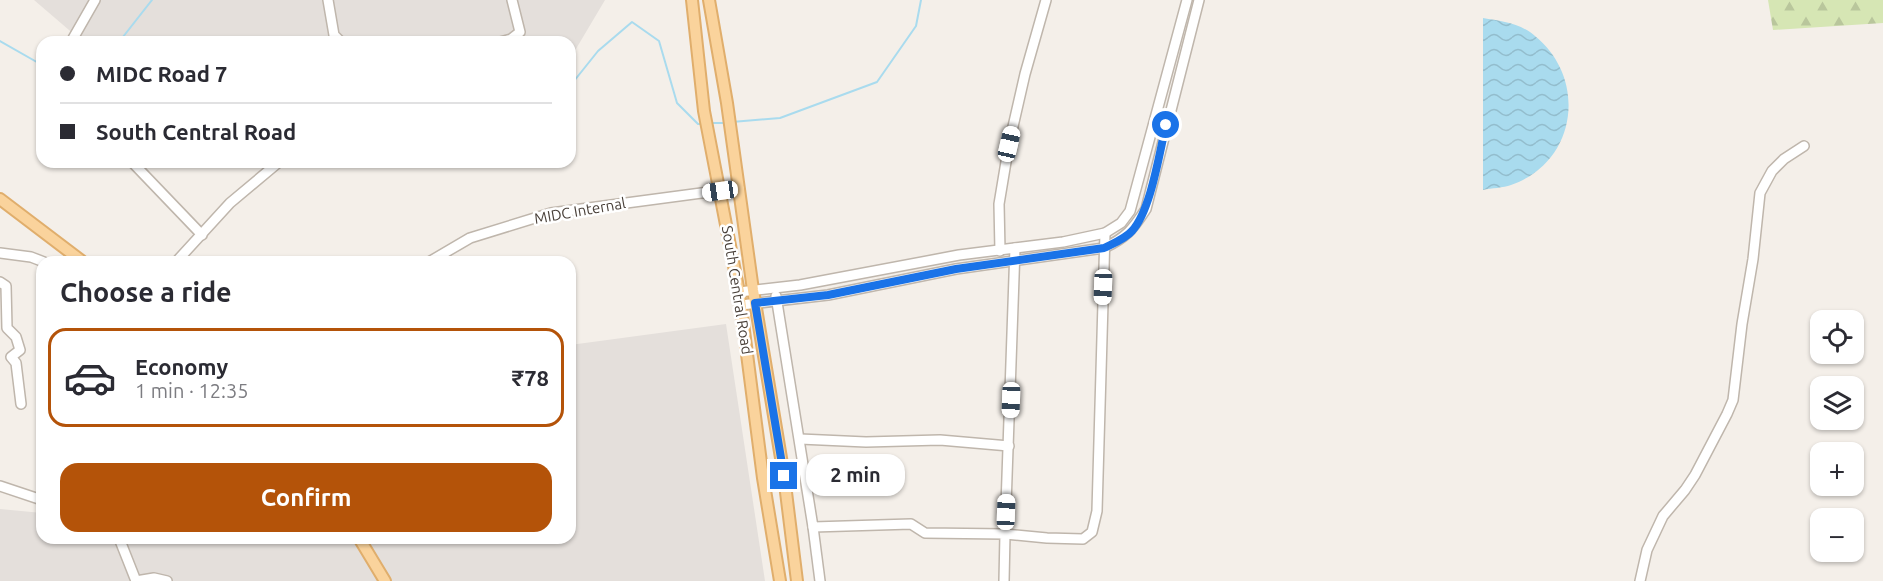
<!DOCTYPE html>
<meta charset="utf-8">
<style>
:root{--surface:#fff;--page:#f7f7f7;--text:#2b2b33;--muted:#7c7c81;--line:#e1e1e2;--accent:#b45309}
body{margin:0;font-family:Ubuntu,sans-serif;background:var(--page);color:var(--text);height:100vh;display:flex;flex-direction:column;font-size:22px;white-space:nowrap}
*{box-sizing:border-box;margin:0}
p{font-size:20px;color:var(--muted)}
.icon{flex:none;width:33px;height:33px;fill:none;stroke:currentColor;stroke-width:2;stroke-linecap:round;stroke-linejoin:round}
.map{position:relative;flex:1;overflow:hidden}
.panel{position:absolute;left:36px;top:256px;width:540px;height:288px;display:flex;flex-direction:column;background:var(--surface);border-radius:18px;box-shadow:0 2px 4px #0004}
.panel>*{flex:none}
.top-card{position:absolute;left:36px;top:36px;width:540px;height:132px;border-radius:18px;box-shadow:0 2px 4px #0004;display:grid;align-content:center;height:132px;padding:0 24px;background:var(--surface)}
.fabs{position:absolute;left:1810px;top:310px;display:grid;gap:12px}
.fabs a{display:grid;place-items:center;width:54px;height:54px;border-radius:12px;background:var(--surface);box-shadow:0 2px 4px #0004;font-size:30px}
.end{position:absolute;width:27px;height:27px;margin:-14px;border:8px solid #1a73e8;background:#fff;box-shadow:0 0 0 3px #fff}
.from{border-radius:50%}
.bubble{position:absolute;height:42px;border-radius:18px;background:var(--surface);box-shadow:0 2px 4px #0004;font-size:20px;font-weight:600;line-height:42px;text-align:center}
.car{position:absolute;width:18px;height:36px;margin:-18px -9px;border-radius:8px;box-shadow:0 0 4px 2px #0007;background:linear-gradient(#fff 24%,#345 0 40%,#fff 0 76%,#345 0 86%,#fff 0)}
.top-card b{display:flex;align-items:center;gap:21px;height:57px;font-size:22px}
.top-card b+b{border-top:2px solid var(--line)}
.top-card i{width:15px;height:15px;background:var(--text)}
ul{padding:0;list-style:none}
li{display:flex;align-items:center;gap:18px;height:99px;margin:0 12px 9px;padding:0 12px;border:3px solid transparent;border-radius:18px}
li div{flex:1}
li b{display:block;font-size:22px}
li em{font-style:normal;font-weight:600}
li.on{border-color:var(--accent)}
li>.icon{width:54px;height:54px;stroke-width:1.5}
h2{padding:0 24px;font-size:27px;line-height:72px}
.cta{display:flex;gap:12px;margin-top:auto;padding:12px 24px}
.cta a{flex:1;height:69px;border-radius:18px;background:var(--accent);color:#fff;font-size:24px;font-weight:600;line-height:69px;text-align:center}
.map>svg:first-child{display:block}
</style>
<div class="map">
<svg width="1883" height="581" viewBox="0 0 1883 581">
<defs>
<pattern id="forest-firs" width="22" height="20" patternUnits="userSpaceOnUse" patternTransform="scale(1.5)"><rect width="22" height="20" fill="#d6e6b4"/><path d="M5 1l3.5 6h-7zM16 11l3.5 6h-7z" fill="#b9c69c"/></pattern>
<pattern id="water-waves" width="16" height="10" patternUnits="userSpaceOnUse" patternTransform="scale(1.5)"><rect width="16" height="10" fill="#a9dbee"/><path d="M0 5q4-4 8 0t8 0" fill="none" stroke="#93bdcd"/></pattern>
</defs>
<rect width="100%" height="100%" fill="#f4efe9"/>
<g fill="#e4dfdb">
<polygon points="34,0 605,0 570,59 570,42 83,42"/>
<polygon points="726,324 765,581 0,581 0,509 42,513 42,538 570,538 570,345"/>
</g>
<polygon fill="url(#forest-firs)" points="1768,0 1883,0 1883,23 1773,30"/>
<path fill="url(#water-waves)" d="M1483,18c18,3 37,5 52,18 53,43 42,126 -24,149 -8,3 -19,3 -28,5z"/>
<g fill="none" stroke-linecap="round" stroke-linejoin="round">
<g stroke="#a9dbee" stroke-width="2">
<polyline points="0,41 42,65"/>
<polyline points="119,42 152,0"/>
<polyline points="570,86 598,51 632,22 659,41 677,103 698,124 703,124"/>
<polyline points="732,122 780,118 877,82 916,26 921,0"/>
<polyline points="711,123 727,123"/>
</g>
<g stroke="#bfb6ac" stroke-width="12">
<g id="minor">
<polyline points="328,0 334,35 341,42"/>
<polyline points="71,42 95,0"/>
<polyline points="500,42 511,39 520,32 512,0"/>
<polyline points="132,162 202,235"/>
<polyline points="1015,248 1005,534 1047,538 1083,539 1092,532 1097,511 1105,233"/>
<polyline points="1000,251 999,204 1009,144 1025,74 1046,0"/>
<polyline points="0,253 31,257 44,262"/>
<polyline points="176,262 230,203 279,162"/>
<polyline points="429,262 470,238 551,213 739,188"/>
<polyline points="0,282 6,286 7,328 16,337 20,350 11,357 16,363 21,404"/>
<polyline points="739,292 800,285 959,255 1063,242 1105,233 1121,223 1130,211 1187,0"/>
<polyline points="776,296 813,527 911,524 925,533 1005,534 1004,581"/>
<path d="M741,305l87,-10 128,-26 148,-21c23,-11 29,-19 42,-39l53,-209"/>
<polyline points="800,439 866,442 940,440 1009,446"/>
<polyline points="0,486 42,500"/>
<polyline points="813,527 820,581"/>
<polyline points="119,538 136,581"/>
<polyline points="136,581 154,578 167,581"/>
<polyline points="1640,581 1647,550 1663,516 1685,490 1695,475 1727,414 1733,400 1742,324 1753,259 1760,193 1772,171 1784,159 1804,146"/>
</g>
</g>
<g stroke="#e0ae6c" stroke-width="14">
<g id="major">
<polyline points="692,0 704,111 739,292 763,478 780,581"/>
<polyline points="709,0 727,103 753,290 784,476 797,581"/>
<polyline points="0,199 83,262"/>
<polyline points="359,538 385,581"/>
</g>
</g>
<use href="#minor" stroke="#fff" stroke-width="9"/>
<use href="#major" stroke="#fad39c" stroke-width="10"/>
</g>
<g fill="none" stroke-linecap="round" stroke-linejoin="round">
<path stroke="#1a73e8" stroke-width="8" d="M784,476l-29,-173 73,-8 128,-26 148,-21c10,-5 21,-9 28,-17 19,-21 27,-77 34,-106"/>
</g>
<g text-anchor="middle" stroke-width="5" stroke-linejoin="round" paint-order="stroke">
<g font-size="15" fill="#483f38" stroke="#fff">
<text transform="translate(580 211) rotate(-10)" y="5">MIDC Internal</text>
<text transform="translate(737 290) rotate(81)" y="5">South Central Road</text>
</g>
</g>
</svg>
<div class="fabs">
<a><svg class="icon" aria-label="locate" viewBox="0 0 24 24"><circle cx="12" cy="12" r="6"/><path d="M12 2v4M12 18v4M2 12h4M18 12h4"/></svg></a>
<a><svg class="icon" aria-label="layers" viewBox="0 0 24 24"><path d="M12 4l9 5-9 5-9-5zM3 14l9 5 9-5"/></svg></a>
<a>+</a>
<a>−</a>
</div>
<i class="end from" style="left:1166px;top:125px"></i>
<i class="end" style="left:784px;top:476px"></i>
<div class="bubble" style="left:806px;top:454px;width:99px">2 min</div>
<i class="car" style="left:1009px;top:144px;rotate:13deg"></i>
<i class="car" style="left:720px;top:191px;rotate:262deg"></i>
<i class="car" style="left:1103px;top:287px;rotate:182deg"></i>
<i class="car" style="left:1011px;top:400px;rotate:182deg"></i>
<i class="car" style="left:1006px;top:512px;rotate:2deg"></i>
<div class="top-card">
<b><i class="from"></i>MIDC Road 7</b>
<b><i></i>South Central Road</b>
</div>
<section class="panel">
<h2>Choose a ride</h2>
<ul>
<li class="on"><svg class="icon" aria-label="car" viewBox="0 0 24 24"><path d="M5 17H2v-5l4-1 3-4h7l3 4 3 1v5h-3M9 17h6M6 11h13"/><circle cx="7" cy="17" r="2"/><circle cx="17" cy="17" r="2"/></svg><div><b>Economy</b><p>1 min · 12:35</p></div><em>₹78</em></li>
</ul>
<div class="cta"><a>Confirm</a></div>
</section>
</div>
